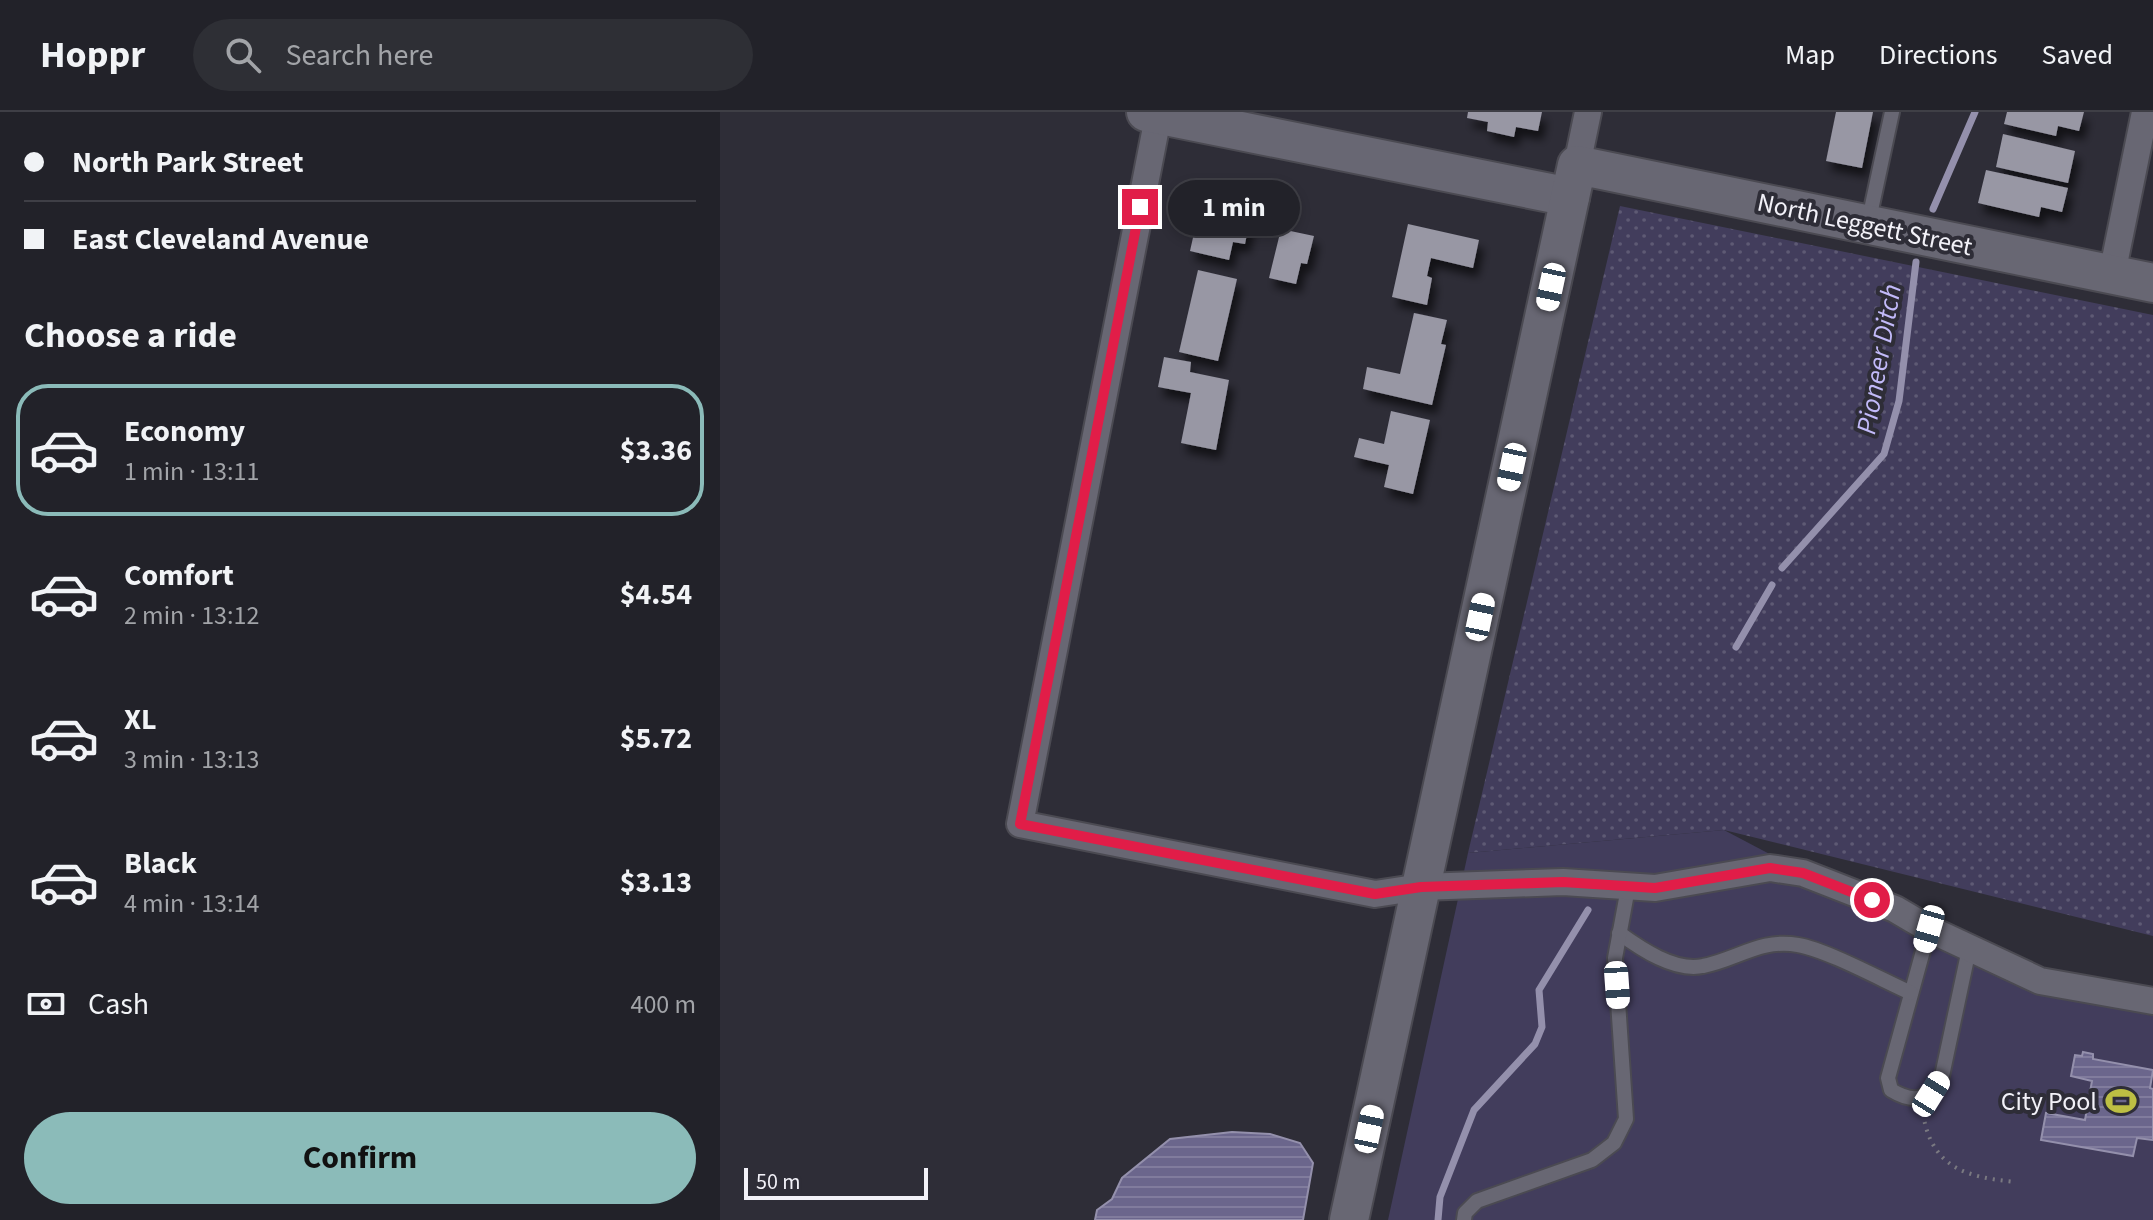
<!DOCTYPE html>
<meta charset="utf-8">
<style>
:root{--surface:#222229;--page:#2e2f35;--text:#f1f3f6;--muted:#a2a4a8;--line:#3f3f46;--accent:#8bbbb9}
body{margin:0;font-family:"Source Sans 3",sans-serif;background:var(--page);color:var(--text);height:100vh;display:flex;flex-direction:column;font-size:30px;white-space:nowrap}
*{box-sizing:border-box;margin:0}
p{font-size:26px;color:var(--muted)}
.icon{flex:none;width:44px;height:44px;fill:none;stroke:currentColor;stroke-width:2;stroke-linecap:round;stroke-linejoin:round}
.map{position:relative;flex:1;overflow:hidden}
.drawer{display:flex;flex-direction:column;background:var(--surface);width:720px}
.drawer>*{flex:none}
.top-card{display:grid;align-content:center;height:176px;padding:0 24px;background:var(--surface)}
.scale{position:absolute;left:24px;bottom:20px;width:184px;box-sizing:border-box;padding-left:8px;border:4px solid #f2f1f8;border-top:0;font-size:22px;line-height:28px;white-space:nowrap;color:#f2f1f8;-webkit-text-stroke:6px #2e2d37;paint-order:stroke}
.end{position:absolute;width:36px;height:36px;margin:-18px;border:10px solid #e11d48;background:#fff;box-shadow:0 0 0 4px #fff}
.from{border-radius:50%}
.bubble{position:absolute;height:56px;border-radius:28px;background:var(--surface);box-shadow:0 4px 12px #0003,0 0 0 2px var(--line);font-size:26px;font-weight:700;line-height:56px;text-align:center}
.car{position:absolute;width:24px;height:48px;margin:-24px -12px;border-radius:10px;box-shadow:0 0 6px 2px #0007;background:linear-gradient(#fff 24%,#345 0 40%,#fff 0 76%,#345 0 86%,#fff 0)}
.top-card b{display:flex;align-items:center;gap:28px;height:76px;font-size:30px}
.top-card b+b{border-top:2px solid var(--line)}
.top-card i{width:20px;height:20px;background:var(--text)}
ul{padding:0;list-style:none}
li{display:flex;align-items:center;gap:24px;height:132px;margin:0 16px 12px;padding:0 8px;border:4px solid transparent;border-radius:32px}
li div{flex:1}
li b{display:block;font-size:30px}
li em{font-style:normal;font-weight:700}
li.active{border-color:var(--accent)}
li>.icon{width:72px;height:72px;stroke-width:1.5}
h2{padding:0 24px;font-size:36px;line-height:96px}
.pay{display:flex;align-items:center;gap:20px;height:88px;padding:0 24px;font-size:30px}
.pay p{margin-inline-start:auto}
.action{display:flex;gap:16px;margin-top:auto;padding:16px 24px}
.action a{flex:1;height:92px;border-radius:48px;background:var(--accent);color:#111;font-size:32px;font-weight:700;line-height:92px;text-align:center}
header{display:flex;align-items:center;gap:48px;box-sizing:border-box;height:112px;padding:0 40px;background:var(--surface);border-bottom:2px solid var(--line)}
header strong{font-size:38px}
nav{display:flex;gap:44px;margin-inline-start:auto;font-size:28px}
.search{width:560px;height:72px;background:var(--page);display:flex;align-items:center;gap:20px;box-sizing:border-box;padding:0 28px;border-radius:44px;color:var(--muted);font-size:30px}
main{display:flex;flex:1;min-height:0}
.map>svg:first-child{display:block}
</style>
<header>
<strong>Hoppr</strong>
<div class="search"><svg class="icon" aria-label="search" viewBox="0 0 24 24"><circle cx="10" cy="10" r="6"/><path d="M15 15l6 6"/></svg>Search here</div>
<nav><a>Map</a><a>Directions</a><a>Saved</a></nav>
</header>
<main>
<section class="drawer">
<div class="top-card">
<b><i class="from"></i>North Park Street</b>
<b><i></i>East Cleveland Avenue</b>
</div>
<h2>Choose a ride</h2>
<ul>
<li class="active"><svg class="icon" aria-label="car" viewBox="0 0 24 24"><path d="M5 17H2v-5l4-1 3-4h7l3 4 3 1v5h-3M9 17h6M6 11h13"/><circle cx="7" cy="17" r="2"/><circle cx="17" cy="17" r="2"/></svg><div><b>Economy</b><p>1 min · 13:11</p></div><em>$3.36</em></li>
<li><svg class="icon" aria-label="car" viewBox="0 0 24 24"><path d="M5 17H2v-5l4-1 3-4h7l3 4 3 1v5h-3M9 17h6M6 11h13"/><circle cx="7" cy="17" r="2"/><circle cx="17" cy="17" r="2"/></svg><div><b>Comfort</b><p>2 min · 13:12</p></div><em>$4.54</em></li>
<li><svg class="icon" aria-label="car" viewBox="0 0 24 24"><path d="M5 17H2v-5l4-1 3-4h7l3 4 3 1v5h-3M9 17h6M6 11h13"/><circle cx="7" cy="17" r="2"/><circle cx="17" cy="17" r="2"/></svg><div><b>XL</b><p>3 min · 13:13</p></div><em>$5.72</em></li>
<li><svg class="icon" aria-label="car" viewBox="0 0 24 24"><path d="M5 17H2v-5l4-1 3-4h7l3 4 3 1v5h-3M9 17h6M6 11h13"/><circle cx="7" cy="17" r="2"/><circle cx="17" cy="17" r="2"/></svg><div><b>Black</b><p>4 min · 13:14</p></div><em>$3.13</em></li>
</ul>
<div class="pay"><svg class="icon" aria-label="cash" viewBox="0 0 24 24"><path d="M3 7h18v10H3z"/><circle cx="12" cy="12" r="2"/></svg>Cash<p>400 m</p></div>
<div class="action"><a>Confirm</a></div>
</section>
<div class="map">
<svg width="1433" height="1108" viewBox="0 0 1433 1108">
<defs>
<pattern id="grass-dots" width="8" height="8" patternUnits="userSpaceOnUse" patternTransform="scale(2)"><rect width="8" height="8" fill="#423d5c"/><path d="M2 2h.1M6 6h.1" fill="none" stroke="#5e5a74" stroke-width="1.8" stroke-linecap="round"/></pattern>
<pattern id="water-rules" width="6" height="5" patternUnits="userSpaceOnUse" patternTransform="scale(2)"><rect width="6" height="5" fill="#6b668c"/><path d="M0 2.5h6" fill="none" stroke="#817c9d"/></pattern>
<filter id="shadow"><feDropShadow dx="5" dy="9" stdDeviation="4" flood-color="#0009"/></filter>
</defs>
<rect width="100%" height="100%" fill="#2e2d37"/>
<polygon fill="url(#grass-dots)" points="900,94 1433,203 1433,824 1004,718 748,741"/>
<polygon fill="#423d5c" points="1004,718 1299,874 1433,904 1433,1108 668,1108 748,741"/>
<g fill="url(#water-rules)" stroke="#9490ac" stroke-width="2">
<polygon points="1363,940 1373,942 1373,947 1433,958 1430,976 1433,977 1433,1028 1417,1026 1413,1044 1321,1028 1326,1001 1365,1008 1372,969 1351,964 1355,943 1362,944"/>
<polygon points="512,1020 550,1022 580,1031 593,1051 583,1108 375,1108 377,1098 392,1087 402,1066 450,1027"/>
</g>
<g fill="none" stroke-linecap="round" stroke-linejoin="round">
<g stroke="#9490ac" stroke-width="7">
<polyline points="1213,97 1255,0"/>
<polyline points="1062,456 1164,342 1179,289 1196,150"/>
<polyline points="1016,535 1052,473"/>
<polyline points="718,1108 720,1085 754,998 815,932 822,915 819,878 868,798"/>
</g>
</g>
<g fill="#9897a4" filter="url(#shadow)">
<polygon points="748,0 822,0 818,19 796,15 794,25 767,19 768,10 747,6"/>
<polygon points="1116,0 1153,0 1142,56 1106,49"/>
<polygon points="1287,0 1364,0 1359,19 1338,14 1336,24 1284,12"/>
<polygon points="1283,22 1355,39 1348,71 1276,55"/>
<polygon points="1266,58 1348,76 1342,100 1321,95 1319,105 1258,91"/>
<polygon points="483,81 533,92 525,132 513,130 509,148 470,139"/>
<polygon points="688,112 759,128 753,156 711,146 707,164 712,166 707,193 672,185"/>
<polygon points="561,117 594,124 587,152 581,151 576,172 549,166"/>
<polygon points="478,158 517,167 498,249 459,240"/>
<polygon points="694,201 727,208 721,232 726,233 712,293 643,277 647,255 680,262"/>
<polygon points="444,245 471,250 470,260 509,268 496,338 461,331 471,281 438,275"/>
<polygon points="671,299 710,308 693,382 664,375 669,353 634,345 639,326 664,332"/>
</g>
<g fill="none" stroke-linecap="round" stroke-linejoin="round">
<g stroke="#4b4a52" stroke-width="18">
<g id="lane">
<polyline points="1148,112 1172,0"/>
<path d="M1209,817l-41,149 3,12c25,15 37,9 51,-14l27,-127"/>
<path d="M899,821c22,16 56,39 84,33 33,-6 58,-28 95,-21 29,5 84,35 113,48"/>
<polyline points="744,1108 745,1101 757,1089 872,1048 894,1031 906,1007 895,846 908,776"/>
</g>
</g>
<g stroke="#4b4a52" stroke-width="30">
<g id="street">
<polyline points="439,0 300,712 655,782 701,775 843,770 935,776 1050,756 1083,761 1175,797 1209,817 1320,869 1433,889"/>
<polyline points="857,53 868,0"/>
<polyline points="1392,162 1425,0"/>
</g>
</g>
<g stroke="#4b4a52" stroke-width="42">
<g id="secondary">
<polyline points="426,0 850,85"/>
<polyline points="629,1108 857,53 1433,171"/>
</g>
</g>
<path stroke="#7a7981" stroke-width="4" stroke-dasharray="2 6" stroke-linecap="butt" d="M1203,1002c9,54 43,63 92,68"/>
<use href="#lane" stroke="#686773" stroke-width="14"/>
<use href="#street" stroke="#686773" stroke-width="26"/>
<use href="#secondary" stroke="#686773" stroke-width="38"/>
</g>
<g fill="none" stroke-linecap="round" stroke-linejoin="round">
<polyline stroke="#e11d48" stroke-width="10" points="420,95 300,712 655,782 701,775 843,770 935,776 1050,756 1083,761 1152,788"/>
</g>
<defs>
<g id="stadium-bare" transform="scale(2.4)"><path d="M0-5a6.5 5 0 1 0 0 10a6.5 5 0 1 0 0-10ZM-3.5-1.8h7v3.6h-7Z" fill="#bdbf43" stroke="#2e2d37" stroke-width="2.5" paint-order="stroke"/></g>
</defs>
<g fill-rule="evenodd">
<use href="#stadium-bare" x="1401" y="989"/>
</g>
<g text-anchor="middle" stroke-width="8" stroke-linejoin="round" paint-order="stroke">
<g font-size="26" fill="#f2f1f8" stroke="#2e2d37">
<text transform="translate(1145 112) rotate(12)" y="9">North Leggett Street</text>
</g>
<g font-size="26" fill="#f2f1f8" stroke="#2e2d37" text-anchor="end">
<text x="1377" y="998">City Pool</text>
</g>
<g font-size="28" font-style="italic" fill="#c2baf9" stroke="#2e2d37">
<text transform="translate(1158 247) rotate(-80)" y="10">Pioneer Ditch</text>
</g>
</g>
</svg>
<div class="scale">50 m</div>
<i class="end from" style="left:1152px;top:788px"></i>
<i class="end" style="left:420px;top:95px"></i>
<div class="bubble" style="left:448px;top:68px;width:132px">1 min</div>
<i class="car" style="left:831px;top:175px;rotate:192deg"></i>
<i class="car" style="left:792px;top:355px;rotate:192deg"></i>
<i class="car" style="left:760px;top:505px;rotate:12deg"></i>
<i class="car" style="left:1209px;top:817px;rotate:196deg"></i>
<i class="car" style="left:897px;top:873px;rotate:176deg"></i>
<i class="car" style="left:1211px;top:982px;rotate:32deg"></i>
<i class="car" style="left:649px;top:1017px;rotate:12deg"></i>
</div>
</main>
